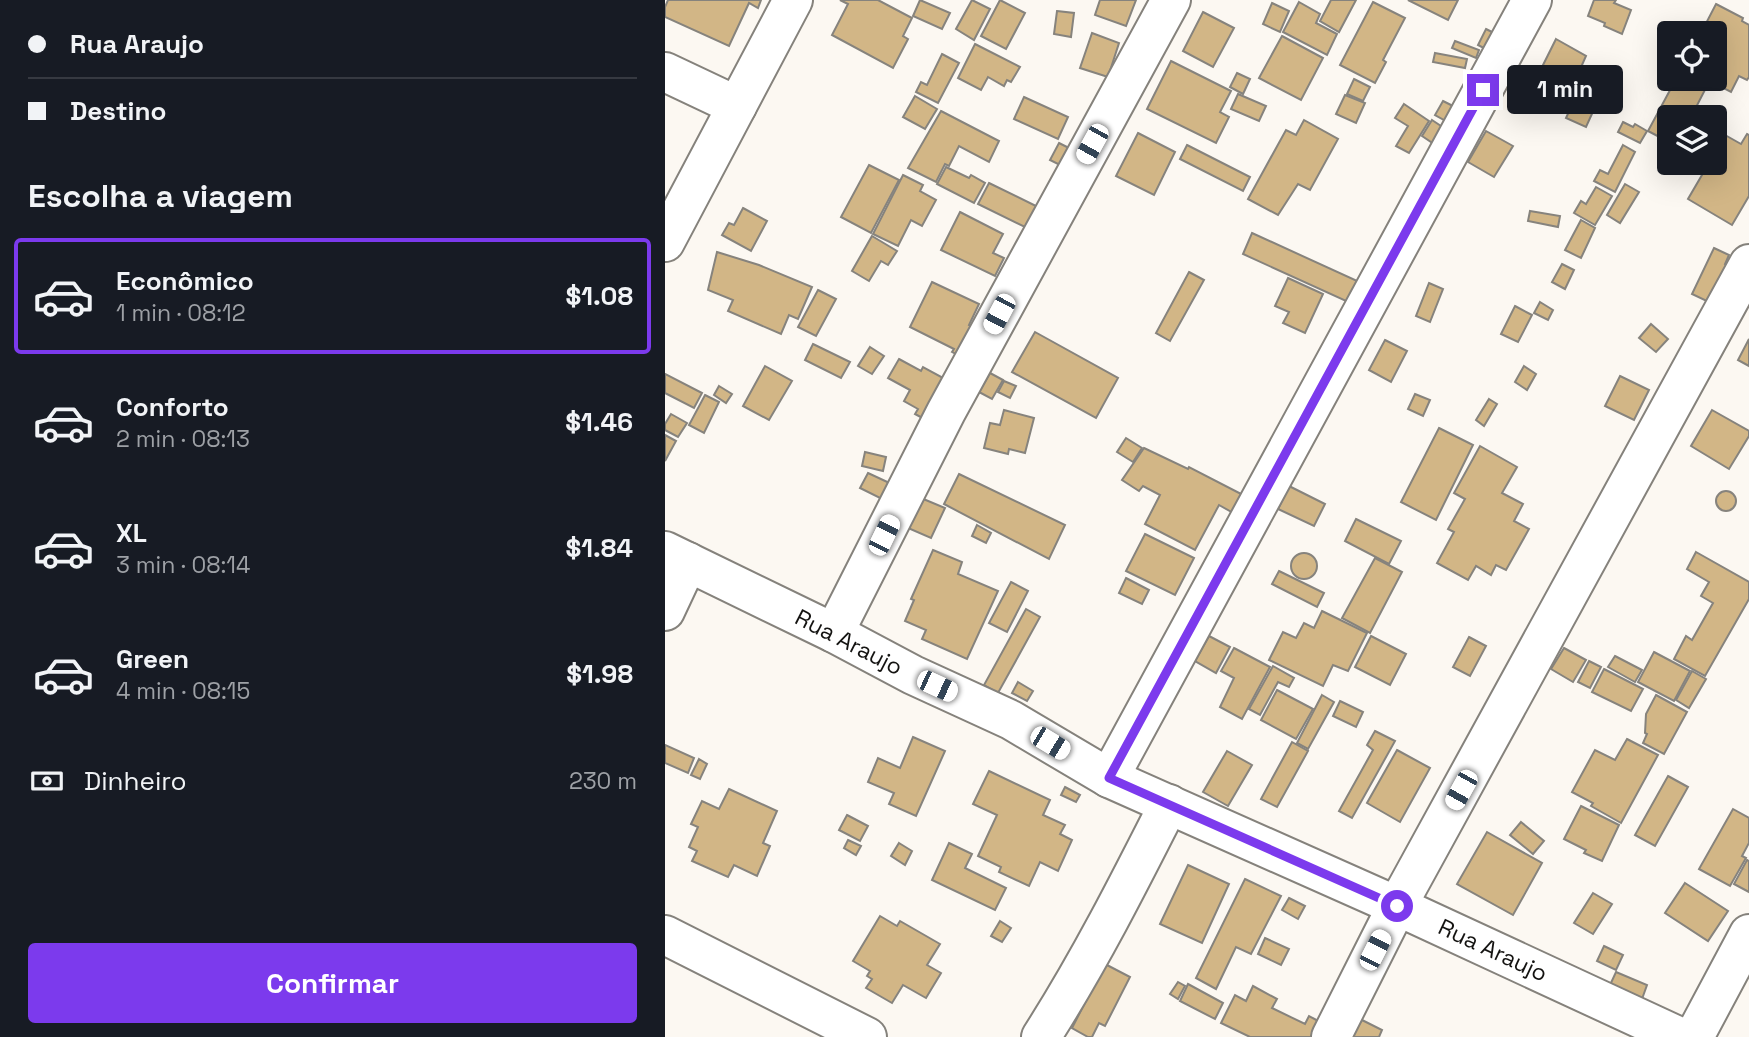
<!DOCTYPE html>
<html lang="pt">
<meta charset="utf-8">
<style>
:root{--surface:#171b24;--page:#20242c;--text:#f1f3f6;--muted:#9ea1a6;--line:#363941;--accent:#7c3aed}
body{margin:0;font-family:"Space Grotesk",sans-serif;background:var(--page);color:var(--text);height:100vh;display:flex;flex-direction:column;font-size:26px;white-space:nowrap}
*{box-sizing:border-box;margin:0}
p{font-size:23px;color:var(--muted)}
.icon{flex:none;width:38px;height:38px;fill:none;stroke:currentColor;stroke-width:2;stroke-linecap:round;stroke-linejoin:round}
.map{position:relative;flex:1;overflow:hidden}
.sheet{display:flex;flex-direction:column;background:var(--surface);width:665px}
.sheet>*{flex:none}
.hud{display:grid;align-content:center;height:154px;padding:0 28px;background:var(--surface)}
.controls{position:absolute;left:992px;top:21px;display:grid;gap:14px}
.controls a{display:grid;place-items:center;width:70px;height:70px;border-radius:7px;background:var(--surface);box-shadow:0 7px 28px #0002;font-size:35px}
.end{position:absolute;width:32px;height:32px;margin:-16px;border:9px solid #7c3aed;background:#fff;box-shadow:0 0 0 4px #fff}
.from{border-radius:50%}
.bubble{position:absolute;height:49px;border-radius:7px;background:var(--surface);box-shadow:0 7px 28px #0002;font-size:23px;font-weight:700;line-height:49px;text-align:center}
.car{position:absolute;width:21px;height:42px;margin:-21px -10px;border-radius:9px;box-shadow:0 0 5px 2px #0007;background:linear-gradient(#fff 24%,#345 0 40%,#fff 0 76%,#345 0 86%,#fff 0)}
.hud b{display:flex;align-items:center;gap:24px;height:66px;font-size:26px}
.hud b+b{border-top:2px solid var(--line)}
.hud i{width:18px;height:18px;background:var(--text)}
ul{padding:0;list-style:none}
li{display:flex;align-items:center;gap:21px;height:116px;margin:0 14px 10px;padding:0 14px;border:4px solid transparent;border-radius:7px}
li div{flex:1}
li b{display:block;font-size:26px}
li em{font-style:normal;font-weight:700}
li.active{border-color:var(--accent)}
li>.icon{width:63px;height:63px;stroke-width:1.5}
h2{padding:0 28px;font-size:32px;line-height:84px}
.pay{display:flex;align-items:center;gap:18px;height:77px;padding:0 28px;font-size:26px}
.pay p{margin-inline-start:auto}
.cta{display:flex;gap:14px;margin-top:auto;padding:14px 28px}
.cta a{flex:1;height:80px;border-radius:7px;background:var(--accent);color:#fff;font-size:28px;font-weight:700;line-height:80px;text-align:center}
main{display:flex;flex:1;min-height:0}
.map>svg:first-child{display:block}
</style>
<main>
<section class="sheet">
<div class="hud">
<b><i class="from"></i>Rua Araujo</b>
<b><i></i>Destino</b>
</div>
<h2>Escolha a viagem</h2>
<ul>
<li class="active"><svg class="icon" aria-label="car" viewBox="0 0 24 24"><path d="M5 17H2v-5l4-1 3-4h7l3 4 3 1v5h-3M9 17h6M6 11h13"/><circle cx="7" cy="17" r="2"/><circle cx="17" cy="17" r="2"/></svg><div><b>Econômico</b><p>1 min · 08:12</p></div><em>$1.08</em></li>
<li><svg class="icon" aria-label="car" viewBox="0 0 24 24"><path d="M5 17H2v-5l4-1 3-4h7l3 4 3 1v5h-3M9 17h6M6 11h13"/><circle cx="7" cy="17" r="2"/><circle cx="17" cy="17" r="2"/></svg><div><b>Conforto</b><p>2 min · 08:13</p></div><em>$1.46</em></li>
<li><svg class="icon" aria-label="car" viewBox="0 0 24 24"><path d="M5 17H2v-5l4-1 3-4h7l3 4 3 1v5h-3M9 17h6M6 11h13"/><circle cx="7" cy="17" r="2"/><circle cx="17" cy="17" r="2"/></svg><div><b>XL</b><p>3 min · 08:14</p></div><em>$1.84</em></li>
<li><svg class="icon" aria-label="car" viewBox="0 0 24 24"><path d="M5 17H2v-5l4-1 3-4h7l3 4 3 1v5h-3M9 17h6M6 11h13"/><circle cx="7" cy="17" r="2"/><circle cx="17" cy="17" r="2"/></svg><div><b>Green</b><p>4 min · 08:15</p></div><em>$1.98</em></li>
</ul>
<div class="pay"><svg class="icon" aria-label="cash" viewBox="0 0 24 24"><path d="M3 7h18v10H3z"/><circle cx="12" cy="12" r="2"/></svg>Dinheiro<p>230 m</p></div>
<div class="cta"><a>Confirmar</a></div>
</section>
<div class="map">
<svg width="1084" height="1037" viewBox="0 0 1084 1037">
<rect width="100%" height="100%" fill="#fcf8f2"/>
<g fill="#d2b686" stroke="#86837d" stroke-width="2">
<polygon points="3,0 96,0 93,8 84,3 64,46 0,17 0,7"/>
<polygon points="175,0 213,0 247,18 238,36 243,39 228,68 167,35 183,4"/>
<polygon points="255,0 285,13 277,29 248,16"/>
<polygon points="307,0 325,9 309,40 291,29"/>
<polygon points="335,0 360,13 341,49 316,36"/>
<polygon points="435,0 471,0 461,26 430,15"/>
<polygon points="666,0 691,0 674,32 655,21"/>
<polygon points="743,0 793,0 783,20"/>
<polygon points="929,0 951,0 949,3 966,10 957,34 939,26 940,23 923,16"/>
<polygon points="634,2 655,14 651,23 672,34 662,55 618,32"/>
<polygon points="708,2 740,18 718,60 721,62 710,83 675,65"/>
<polygon points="607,3 624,11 615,32 598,24"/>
<polygon points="1051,4 1078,18 1077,21 1084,25 1084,77 1082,80 1074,76 1066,92 1041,79 1050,79 1050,33 1036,33"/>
<polygon points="392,11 409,13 406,37 389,34"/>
<polygon points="538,12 569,28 548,67 518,51"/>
<polygon points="821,29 837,37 828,53 813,45"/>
<polygon points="427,33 454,43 443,77 415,68"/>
<polygon points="617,36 658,58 636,100 594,78"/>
<polygon points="891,39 921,56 913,74 916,76 908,92 873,75"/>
<polygon points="790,41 814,50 811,58 787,48"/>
<polygon points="310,44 355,67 346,82 342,80 339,86 323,77 316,90 293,78"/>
<polygon points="770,53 802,59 800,68 768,62"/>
<polygon points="277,54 294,63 273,103 251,92 256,82 262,85"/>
<polygon points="506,61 566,91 555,112 564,117 551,143 482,109"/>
<polygon points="572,73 585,79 578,94 565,87"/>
<polygon points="689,79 705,87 698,101 682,94"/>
<polygon points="1011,79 1034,79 1043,84 1026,117 1004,117 1004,142 983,131"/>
<polygon points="573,94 601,106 594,121 566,109"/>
<polygon points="680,95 700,103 691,123 671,114"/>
<polygon points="250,96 272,109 260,129 238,117"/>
<polygon points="911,96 931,105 921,127 901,118"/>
<polygon points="359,97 403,117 393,139 349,119"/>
<polygon points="778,101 796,110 788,125 770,115"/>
<polygon points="739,104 764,121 744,153 731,146 743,126 730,118"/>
<polygon points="276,111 334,141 324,162 294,146 284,166 280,164 271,182 243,168"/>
<polygon points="639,120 673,139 645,190 633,184 613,215 583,199 621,130 631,135"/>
<polygon points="767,120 782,130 772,146 757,136"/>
<polygon points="958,122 968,127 970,124 982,131 975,143 953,132"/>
<polygon points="821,131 848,146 829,177 803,162"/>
<polygon points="473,133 510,152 489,195 451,176"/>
<polygon points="1082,134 1084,135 1084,196 1067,225 1023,199 1044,163 1050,163 1050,152 1060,135 1076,144"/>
<polygon points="394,143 412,152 403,169 385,160"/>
<polygon points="522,145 585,177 578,191 515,159"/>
<polygon points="958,145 970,152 950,192 929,181 935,170 943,174"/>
<polygon points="204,165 234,180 206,233 176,217"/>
<polygon points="281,167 304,178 306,175 320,183 309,203 272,184"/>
<polygon points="238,175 258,185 255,191 271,200 257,226 246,220 233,246 208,234"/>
<polygon points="324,183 373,207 362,228 313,204"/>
<polygon points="960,184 974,192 955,223 942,215"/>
<polygon points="931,187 947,196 930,225 909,213 916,201 921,204"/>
<polygon points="78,208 102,221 86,251 57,235 64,223 69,225"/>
<polygon points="865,211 895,216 893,227 863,221"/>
<polygon points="295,212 338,234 328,253 339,258 330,276 276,250"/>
<polygon points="916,220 930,228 916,258 900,250"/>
<polygon points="587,233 701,285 692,306 578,254"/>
<polygon points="207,236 232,251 223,265 216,261 204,281 187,271"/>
<polygon points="1049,248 1064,255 1060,264 1065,267 1048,304 1027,294"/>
<polygon points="52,252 94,265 147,287 133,319 124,315 116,334 63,311 68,300 43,290"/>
<polygon points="897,264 909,270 900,289 887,282"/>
<polygon points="524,272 539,280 505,341 491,333"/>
<polygon points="623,278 658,294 640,333 618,323 624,312 610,306"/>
<polygon points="267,282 314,304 304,325 315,330 300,359 287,352 289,349 245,327"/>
<polygon points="764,283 778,289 765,322 751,316"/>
<polygon points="153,290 171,299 151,336 133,327"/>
<polygon points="875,302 888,310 883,320 869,313"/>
<polygon points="850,306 867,315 853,342 836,334"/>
<polygon points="986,324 1003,339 991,352 974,338"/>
<polygon points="370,332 453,378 431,418 347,372"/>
<polygon points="1084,339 1084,366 1073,360"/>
<polygon points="720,340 742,351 726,382 704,370"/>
<polygon points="148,344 185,362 176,378 140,360"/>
<polygon points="205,347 219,356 207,374 193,366"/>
<polygon points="234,359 256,371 258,367 280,379 265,422 250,414 253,409 239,401 245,390 223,378"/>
<polygon points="100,366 127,381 104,420 78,406"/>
<polygon points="859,366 871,374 862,390 850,382"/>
<polygon points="325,373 338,380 327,399 314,392"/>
<polygon points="0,374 37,393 29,408 0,393"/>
<polygon points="955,376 984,390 969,420 940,406"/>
<polygon points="339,381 351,386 345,398 333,392"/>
<polygon points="54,386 67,394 61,403 49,395"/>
<polygon points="750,394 765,400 758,416 743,409"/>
<polygon points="40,395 54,402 39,433 24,425"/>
<polygon points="824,399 832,404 819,426 811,420"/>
<polygon points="339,410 369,418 360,453 344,449 343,454 319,448 325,423 335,425"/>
<polygon points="1047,410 1084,431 1084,436 1064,469 1026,446"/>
<polygon points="6,414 22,423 13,437 0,430 0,424"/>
<polygon points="774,428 808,445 771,520 736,502"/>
<polygon points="0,435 11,441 0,461"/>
<polygon points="461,438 477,448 468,462 452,452"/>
<polygon points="815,446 852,467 837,493 858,504 849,521 864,529 841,570 831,565 826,575 811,566 803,580 772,563 789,532 783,529 800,499 789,493"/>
<polygon points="479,448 523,469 524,467 580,496 570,514 554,505 530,550 480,524 495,495 478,486 474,491 457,480"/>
<polygon points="200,452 221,457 218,471 197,466"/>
<polygon points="203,473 231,486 223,502 195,488"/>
<polygon points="294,474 400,525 384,559 279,504"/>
<polygon points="624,486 660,504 649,526 613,509"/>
<circle cx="1061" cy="501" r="10"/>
<polygon points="256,498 280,508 266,538 243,528"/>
<polygon points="691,519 736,541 724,564 680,541"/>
<polygon points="312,525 326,533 321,543 307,536"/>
<polygon points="480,534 529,558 510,595 461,571"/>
<polygon points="268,550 297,562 293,574 333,591 302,659 257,639 261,630 240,621 249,600 246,599"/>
<polygon points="1031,552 1084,582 1084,599 1040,676 1009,659 1021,636 1027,640 1048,603 1036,596 1044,582 1022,569"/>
<circle cx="639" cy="566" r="13"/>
<polygon points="710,558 737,572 705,633 677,618"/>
<polygon points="614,571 659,593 652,607 607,584"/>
<polygon points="461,578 484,590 477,604 454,593"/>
<polygon points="346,582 363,591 342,632 324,623"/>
<polygon points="361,609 375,617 333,693 319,685"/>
<polygon points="657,611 702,633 683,671 668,665 658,686 604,660 618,632 631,638 639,623 649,628"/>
<polygon points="544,636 565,647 551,673 530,661"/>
<polygon points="706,636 741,654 725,685 690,667"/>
<polygon points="804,637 821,646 805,676 788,667"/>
<polygon points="569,648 605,667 577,719 555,707 569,678 556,671"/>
<polygon points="899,648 921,660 908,682 886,669"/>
<polygon points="989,652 1025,671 1009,701 973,682"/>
<polygon points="950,656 977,670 970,682 943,667"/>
<polygon points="924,661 936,667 925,688 913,682"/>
<polygon points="608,666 629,678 624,687 613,682 595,715 584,709"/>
<polygon points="939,669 978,689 966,711 927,692"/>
<polygon points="1027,671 1041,679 1024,708 1011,700"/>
<polygon points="353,682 368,691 362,701 347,693"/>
<polygon points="612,690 648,709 631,739 596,720"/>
<polygon points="657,695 669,702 643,749 632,743"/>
<polygon points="991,695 1022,712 999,754 978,743 982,734 980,733 981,714"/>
<polygon points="675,701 698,712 691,727 668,716"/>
<polygon points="710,731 730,741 687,818 674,811 708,750 702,745"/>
<polygon points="248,737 280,751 251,816 224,804 229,793 203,782 213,758 235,768"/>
<polygon points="962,739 993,755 956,823 926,806 928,803 907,792 930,750 950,760"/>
<polygon points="627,742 643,751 612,807 596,799"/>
<polygon points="0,745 29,758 23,773 0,763"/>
<polygon points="732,750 765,768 735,822 702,803"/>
<polygon points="562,751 587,765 563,806 538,792"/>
<polygon points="34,759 42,764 35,779 26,775"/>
<polygon points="324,771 385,800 378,815 400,825 395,834 407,840 393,871 375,862 364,886 334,872 336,867 313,856 332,815 308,804"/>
<polygon points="1003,776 1023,787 990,846 970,835"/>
<polygon points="400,787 415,795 411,802 396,795"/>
<polygon points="64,789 112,811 98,843 105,846 92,876 69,865 63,877 27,861 32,851 24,847 33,827 26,824 37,801 54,809"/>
<polygon points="916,806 954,825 937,861 919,853 921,850 899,839"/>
<polygon points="1068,809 1084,818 1084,843 1077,856 1081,858 1065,886 1034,869"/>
<polygon points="182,815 203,826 195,841 174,830"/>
<polygon points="856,822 879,841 868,854 845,835"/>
<polygon points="822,832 877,863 848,915 792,884"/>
<polygon points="183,840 196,846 191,855 179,848"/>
<polygon points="234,843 247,851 240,865 226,856"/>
<polygon points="284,843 307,854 300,868 341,888 330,910 267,880"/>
<polygon points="1082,860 1084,861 1084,892 1069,884"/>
<polygon points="523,865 564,884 537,943 495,924"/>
<polygon points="580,879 616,896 586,954 571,947 551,989 531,978"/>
<polygon points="1020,883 1063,911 1043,941 1000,913"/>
<polygon points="928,893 947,904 928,934 909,923"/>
<polygon points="624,898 640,906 633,919 617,910"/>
<polygon points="215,916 232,926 235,921 275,944 262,965 276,973 261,998 238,985 227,1003 201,988 207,979 202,976 205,971 188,961"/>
<polygon points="335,921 346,928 337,942 326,936"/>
<polygon points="600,938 624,949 616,965 593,954"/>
<polygon points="939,946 958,955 951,970 932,961"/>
<polygon points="440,964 465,977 440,1026 434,1023 427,1037 423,1037 407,1028"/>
<polygon points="951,972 982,985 977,999 945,985"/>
<polygon points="513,982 520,986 513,999 505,994"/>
<polygon points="523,984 558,1003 550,1019 515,1001"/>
<polygon points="588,986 612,999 607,1008 640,1024 644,1016 659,1024 652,1037 585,1037 556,1023 570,995 581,1001"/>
<polygon points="697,1020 717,1030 714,1037 686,1037"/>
</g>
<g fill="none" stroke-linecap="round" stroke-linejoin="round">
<g stroke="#85827c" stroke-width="42">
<g id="minor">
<polyline points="0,72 72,106"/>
<polyline points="0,242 128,0"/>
<polyline points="0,551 169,633 248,675 346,720 444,778 732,906 1015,1037"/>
<polyline points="0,611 23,562"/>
<polyline points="169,633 281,412 506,0"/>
<polyline points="444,778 867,0"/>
<polyline points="0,935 202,1037"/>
<path d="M376,1037c48,-75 88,-154 128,-233"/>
<polyline points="666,1037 732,906 1084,264"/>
<polyline points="1029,1037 1084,934"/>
</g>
</g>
<use href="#minor" stroke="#fff" stroke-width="38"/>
</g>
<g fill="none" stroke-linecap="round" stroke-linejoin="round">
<polyline stroke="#7c3aed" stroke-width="9" points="732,906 444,778 818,90"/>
</g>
<g text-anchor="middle" stroke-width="7" stroke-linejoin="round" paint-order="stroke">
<g font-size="23" fill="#141311" stroke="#fff">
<text transform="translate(184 642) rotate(27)" y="8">Rua Araujo</text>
<text transform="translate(828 950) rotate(25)" y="8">Rua Araujo</text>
</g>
</g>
</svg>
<div class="controls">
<a><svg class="icon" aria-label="locate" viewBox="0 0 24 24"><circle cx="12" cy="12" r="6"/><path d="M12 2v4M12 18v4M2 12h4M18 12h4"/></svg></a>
<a><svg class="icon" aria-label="layers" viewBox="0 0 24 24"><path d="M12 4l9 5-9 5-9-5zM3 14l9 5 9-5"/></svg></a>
</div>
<i class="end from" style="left:732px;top:906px"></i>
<i class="end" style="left:818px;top:90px"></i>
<div class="bubble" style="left:842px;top:65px;width:116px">1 min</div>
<i class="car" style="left:427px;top:144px;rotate:209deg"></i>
<i class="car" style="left:334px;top:314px;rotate:208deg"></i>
<i class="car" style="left:219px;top:535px;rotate:26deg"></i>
<i class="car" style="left:272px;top:686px;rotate:115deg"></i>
<i class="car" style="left:385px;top:743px;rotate:121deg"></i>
<i class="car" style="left:796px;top:790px;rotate:209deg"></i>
<i class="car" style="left:710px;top:950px;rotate:27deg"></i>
</div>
</main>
